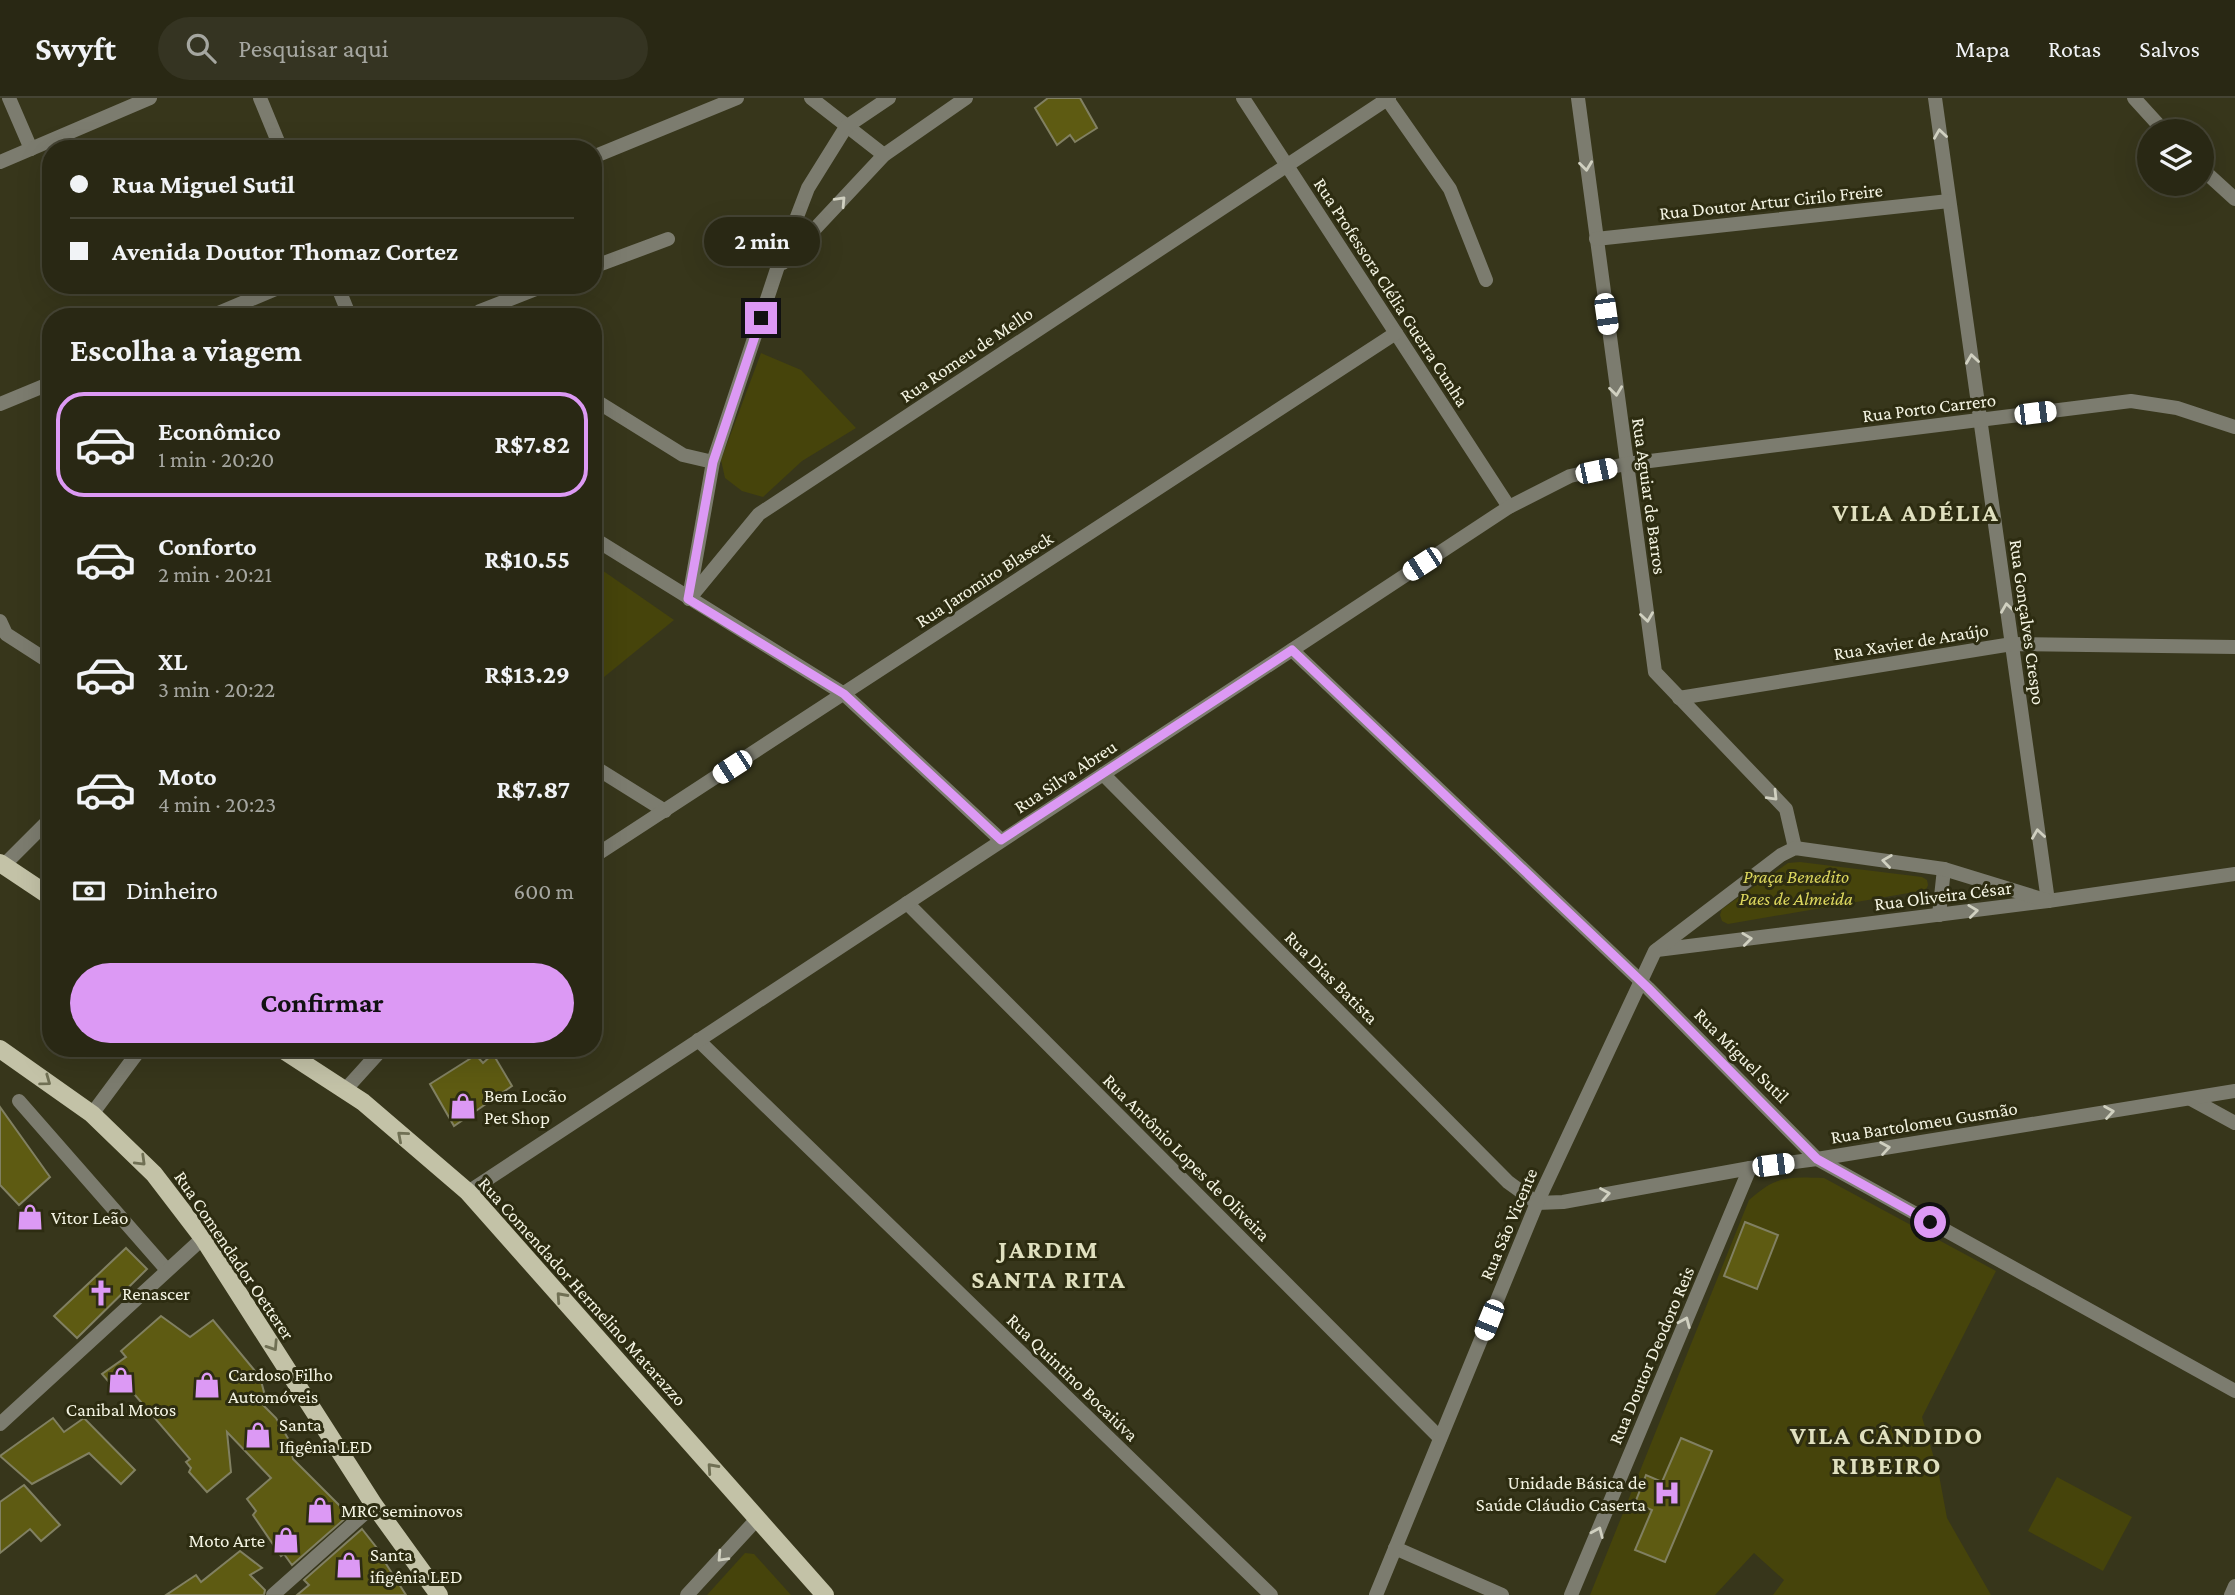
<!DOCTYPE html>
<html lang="pt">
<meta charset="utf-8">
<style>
:root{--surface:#292814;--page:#353422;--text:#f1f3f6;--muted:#a5a6a0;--line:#454434;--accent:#dc99f4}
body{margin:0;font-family:"Crimson Pro",serif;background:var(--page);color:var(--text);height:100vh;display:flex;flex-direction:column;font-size:26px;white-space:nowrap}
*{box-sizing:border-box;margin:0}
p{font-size:23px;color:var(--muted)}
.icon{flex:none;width:38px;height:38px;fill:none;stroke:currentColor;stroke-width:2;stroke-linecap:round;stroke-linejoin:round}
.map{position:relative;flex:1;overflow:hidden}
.details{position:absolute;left:42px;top:210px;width:560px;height:749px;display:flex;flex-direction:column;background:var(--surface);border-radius:28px;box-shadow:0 7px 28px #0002,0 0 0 2px var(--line)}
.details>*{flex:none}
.banner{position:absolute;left:42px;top:42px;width:560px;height:154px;border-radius:28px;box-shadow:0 7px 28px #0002,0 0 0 2px var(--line);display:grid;align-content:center;height:154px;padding:0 28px;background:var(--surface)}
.tools{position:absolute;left:2137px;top:21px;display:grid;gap:14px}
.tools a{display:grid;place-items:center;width:77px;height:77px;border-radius:50%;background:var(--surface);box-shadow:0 7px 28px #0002,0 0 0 2px var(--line);font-size:35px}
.end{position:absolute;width:32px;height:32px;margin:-16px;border:9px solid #dc99f4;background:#111;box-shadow:0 0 0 4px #111}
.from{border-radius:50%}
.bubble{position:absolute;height:49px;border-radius:24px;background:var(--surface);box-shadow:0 7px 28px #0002,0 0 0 2px var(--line);font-size:23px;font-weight:700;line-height:49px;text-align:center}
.car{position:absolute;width:21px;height:42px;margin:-21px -10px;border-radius:9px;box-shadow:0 0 5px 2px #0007;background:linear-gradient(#fff 24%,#345 0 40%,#fff 0 76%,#345 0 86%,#fff 0)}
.banner b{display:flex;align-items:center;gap:24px;height:66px;font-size:26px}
.banner b+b{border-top:2px solid var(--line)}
.banner i{width:18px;height:18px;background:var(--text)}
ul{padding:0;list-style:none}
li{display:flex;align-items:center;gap:21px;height:105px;margin:0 14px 10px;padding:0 14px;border:4px solid transparent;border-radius:28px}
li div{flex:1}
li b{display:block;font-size:26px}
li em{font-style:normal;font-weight:700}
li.active{border-color:var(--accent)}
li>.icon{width:63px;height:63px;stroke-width:1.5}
h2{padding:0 28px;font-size:32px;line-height:84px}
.pay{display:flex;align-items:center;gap:18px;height:77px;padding:0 28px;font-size:26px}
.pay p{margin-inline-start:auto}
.action{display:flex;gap:14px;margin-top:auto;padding:14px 28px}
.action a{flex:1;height:80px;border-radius:42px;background:var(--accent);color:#111;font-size:28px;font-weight:700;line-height:80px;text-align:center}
header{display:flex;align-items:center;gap:42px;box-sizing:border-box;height:98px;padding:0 35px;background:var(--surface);border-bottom:2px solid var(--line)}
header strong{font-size:33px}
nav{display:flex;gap:38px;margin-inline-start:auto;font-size:24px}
.search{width:490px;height:63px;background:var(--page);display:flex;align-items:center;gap:18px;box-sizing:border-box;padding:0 24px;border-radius:38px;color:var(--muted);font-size:26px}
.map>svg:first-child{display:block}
</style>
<header>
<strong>Swyft</strong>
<div class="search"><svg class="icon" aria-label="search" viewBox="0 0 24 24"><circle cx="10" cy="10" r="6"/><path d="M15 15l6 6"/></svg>Pesquisar aqui</div>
<nav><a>Mapa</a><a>Rotas</a><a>Salvos</a></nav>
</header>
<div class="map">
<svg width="2235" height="1497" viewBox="0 0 2235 1497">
<rect width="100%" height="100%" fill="#37361b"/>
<g fill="#46440b">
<polygon points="761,255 801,272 856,330 802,363 763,399 742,393 725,380 721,362"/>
<polygon points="599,470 674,522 593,588 593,479"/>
<polygon points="1800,764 1922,779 1927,782 1928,787 1926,792 1728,826 1722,823 1720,817 1722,811 1788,765"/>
<path d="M1824,1080l172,93 -74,146 17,58 8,43 44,77h-218l11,-15 -30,-27 -39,42h-125l159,-395c28,-25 39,-23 75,-22z"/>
<polygon points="2057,1379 2132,1419 2103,1473 2028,1433"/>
<polygon points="745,1455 754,1456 791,1497 707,1497"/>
</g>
<g fill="#5e5b12" stroke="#818062" stroke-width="2">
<polygon points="1048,0 1080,0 1097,30 1075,44 1070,37 1057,47 1035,10"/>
<polygon points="493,956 512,988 454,1028 430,986 476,957 483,965"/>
<polygon points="0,1009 50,1079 19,1107 0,1087"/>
<polygon points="1745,1124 1778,1137 1757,1191 1724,1178"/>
<polygon points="126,1150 147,1171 77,1240 54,1218"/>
<polygon points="161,1218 190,1239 213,1222 260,1279 265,1298 259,1303 276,1320 289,1342 293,1361 349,1417 292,1467 284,1456 281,1458 253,1417 256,1413 247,1401 271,1380 227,1334 231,1374 207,1394 189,1374 191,1370 186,1364 190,1361 129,1290 123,1294 116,1292 102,1276 126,1259 121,1253"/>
<polygon points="53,1320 64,1334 84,1320 135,1372 121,1386 89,1355 32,1386 0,1358"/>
<polygon points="1681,1340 1712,1353 1665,1464 1635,1452 1652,1412 1635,1405 1646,1377 1662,1384"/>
<polygon points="24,1387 60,1427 41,1443 30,1431 0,1455 0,1404"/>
<polygon points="362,1431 380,1454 379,1455 406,1497 297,1497 309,1487 304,1482"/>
<polygon points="240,1453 262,1470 250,1477 265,1492 264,1497 166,1497 196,1477 201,1484"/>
</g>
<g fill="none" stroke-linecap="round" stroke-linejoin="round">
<g stroke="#7c7c6f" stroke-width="14">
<polyline points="9,0 31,51"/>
<polyline points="260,0 281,51"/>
<polyline points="811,0 884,57"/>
<polyline points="1243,0 1509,409"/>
<polyline points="1578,0 1655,574 1786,711 1795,750"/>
<polyline points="1935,0 2048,803"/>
<polyline points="2134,0 2164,33"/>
<polyline points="1387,1 1450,91 1486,182"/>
<polyline points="593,59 737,0"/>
<polyline points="0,64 150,0"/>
<polyline points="2202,71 2235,101"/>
<polyline points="1596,141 1949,103"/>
<polyline points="783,165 884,57 966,0"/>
<polyline points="593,169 668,141"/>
<polyline points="337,187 350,219"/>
<polyline points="209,219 285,187"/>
<polyline points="471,219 480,213 546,187"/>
<polyline points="593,301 683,357 713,364"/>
<polyline points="0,306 51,285"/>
<polyline points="593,440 844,596 1001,742"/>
<polyline points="689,500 713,364 777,171 808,90 846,29 889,0"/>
<polyline points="689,501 759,416 1389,0"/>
<polyline points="0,523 6,536 51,565"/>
<polyline points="1292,552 1648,890 1817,1061 2235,1293"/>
<polyline points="1679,600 2012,546 2235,549"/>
<polyline points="593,668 665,713"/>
<polyline points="1103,676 1508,1084 1537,1105"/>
<polyline points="593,759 1396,235"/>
<polyline points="4,767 51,720"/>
<polyline points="907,805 1440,1340"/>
<polyline points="1939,817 1944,771"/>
<polyline points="1657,852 2048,803 2235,776"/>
<polyline points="698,942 1271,1497"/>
<polyline points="345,992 383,950"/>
<polyline points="2191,1001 2235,1025"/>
<polyline points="19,1003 167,1172"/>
<polyline points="92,1016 141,950"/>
<polyline points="468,1094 1509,409 1570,378 1626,366 2131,303 2177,310 2235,329"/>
<polyline points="1537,1105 1563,1104 1750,1070 1817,1061 2235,993"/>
<polyline points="0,1326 203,1140"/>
<polyline points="1395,1450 1502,1497"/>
<polyline points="273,1497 374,1407"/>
<polyline points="687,1497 757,1421"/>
<polyline points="1376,1497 1537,1105 1655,853 1781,757 1795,750 1944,771 2048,803"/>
<polyline points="1571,1497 1750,1070"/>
<polyline points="2231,1497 2235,1488"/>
</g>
<g stroke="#c3c2a7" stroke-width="18">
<polyline points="0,765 51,799"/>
<polyline points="280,950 363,1004 468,1094 825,1497"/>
<polyline points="0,951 92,1016 154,1076 203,1140 374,1407 439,1497"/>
</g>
</g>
<defs><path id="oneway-chevron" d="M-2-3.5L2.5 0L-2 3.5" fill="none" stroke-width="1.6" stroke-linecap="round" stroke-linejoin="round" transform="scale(1.75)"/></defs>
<g stroke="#d0d0c0">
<use href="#oneway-chevron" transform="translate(1940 36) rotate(-98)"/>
<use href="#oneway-chevron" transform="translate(1586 68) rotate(83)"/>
<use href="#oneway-chevron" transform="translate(841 103) rotate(-47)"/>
<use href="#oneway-chevron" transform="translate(1972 261) rotate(-98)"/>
<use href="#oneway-chevron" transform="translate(1616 293) rotate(83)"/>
<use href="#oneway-chevron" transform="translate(2007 510) rotate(-98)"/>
<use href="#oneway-chevron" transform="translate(1647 519) rotate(82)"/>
<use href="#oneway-chevron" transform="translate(1773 698) rotate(46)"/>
<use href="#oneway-chevron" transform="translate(2038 736) rotate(-98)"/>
<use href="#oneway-chevron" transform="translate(1887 763) rotate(-172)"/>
<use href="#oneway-chevron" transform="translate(1973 813) rotate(-7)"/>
<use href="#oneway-chevron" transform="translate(1747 841) rotate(-7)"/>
<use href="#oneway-chevron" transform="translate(2109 1014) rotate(-9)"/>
<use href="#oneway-chevron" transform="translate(1885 1050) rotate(-9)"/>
<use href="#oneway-chevron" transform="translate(1605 1096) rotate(-10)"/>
<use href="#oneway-chevron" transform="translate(1685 1224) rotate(-67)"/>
<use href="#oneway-chevron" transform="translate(1598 1434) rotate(-67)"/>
<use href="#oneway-chevron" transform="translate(722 1459) rotate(133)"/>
</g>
<g stroke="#707054">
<use href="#oneway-chevron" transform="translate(46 983) rotate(36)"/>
<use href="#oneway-chevron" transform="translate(402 1038) rotate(-139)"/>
<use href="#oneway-chevron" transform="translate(141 1063) rotate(44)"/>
<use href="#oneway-chevron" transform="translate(561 1199) rotate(-132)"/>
<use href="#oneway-chevron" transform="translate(273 1248) rotate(57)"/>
<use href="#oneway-chevron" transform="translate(712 1370) rotate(-132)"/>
</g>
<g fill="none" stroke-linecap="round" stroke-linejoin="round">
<polyline stroke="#dc99f4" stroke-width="9" points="761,220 713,364 688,501 844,596 1001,742 1292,552 1648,890 1817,1061 1930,1124"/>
</g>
<defs>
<g id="shop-bare" transform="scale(2.1)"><path d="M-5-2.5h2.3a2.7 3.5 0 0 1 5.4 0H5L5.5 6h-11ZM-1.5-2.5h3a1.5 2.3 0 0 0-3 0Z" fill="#dc99f4" stroke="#2d2c11" stroke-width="2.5" paint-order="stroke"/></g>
<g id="church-bare" transform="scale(2.1)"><path d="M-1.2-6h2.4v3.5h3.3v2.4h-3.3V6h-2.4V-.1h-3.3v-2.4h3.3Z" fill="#dc99f4" stroke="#2d2c11" stroke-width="2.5" paint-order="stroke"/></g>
<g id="hospital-bare" transform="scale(2.1)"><path d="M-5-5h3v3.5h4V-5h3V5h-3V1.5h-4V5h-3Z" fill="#dc99f4" stroke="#2d2c11" stroke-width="2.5" paint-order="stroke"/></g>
</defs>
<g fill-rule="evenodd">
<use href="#shop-bare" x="463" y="1008"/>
<use href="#shop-bare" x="30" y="1119"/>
<use href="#church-bare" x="101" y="1195"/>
<use href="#shop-bare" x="121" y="1282"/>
<use href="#shop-bare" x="207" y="1287"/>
<use href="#shop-bare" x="258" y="1337"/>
<use href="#hospital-bare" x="1667" y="1395"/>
<use href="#shop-bare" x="320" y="1412"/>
<use href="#shop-bare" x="286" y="1442"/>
<use href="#shop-bare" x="349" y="1467"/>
</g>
<g text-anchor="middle" stroke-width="6" stroke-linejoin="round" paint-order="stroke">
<g font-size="19" fill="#f4f4e3" stroke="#2d2c11">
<text transform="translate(1771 103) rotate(-6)" y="7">Rua Doutor Artur Cirilo Freire</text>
<text transform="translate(1392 194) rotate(57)" y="7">Rua Professora Clélia Guerra Cunha</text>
<text transform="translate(966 256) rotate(-34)" y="7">Rua Romeu de Mello</text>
<text transform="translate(1929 309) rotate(-7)" y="7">Rua Porto Carrero</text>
<text transform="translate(1650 398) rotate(82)" y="7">Rua Aguiar de Barros</text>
<text transform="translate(984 481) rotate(-33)" y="7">Rua Jaromiro Blaseck</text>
<text transform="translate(2028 524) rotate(82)" y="7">Rua Gonçalves Crespo</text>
<text transform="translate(1911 543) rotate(-9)" y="7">Rua Xavier de Araújo</text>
<text transform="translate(1065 678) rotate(-33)" y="7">Rua Silva Abreu</text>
<text transform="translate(1943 797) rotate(-7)" y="7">Rua Oliveira César</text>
<text transform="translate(1332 879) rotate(45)" y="7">Rua Dias Batista</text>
<text transform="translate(1742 957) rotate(45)" y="7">Rua Miguel Sutil</text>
<text transform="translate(1924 1024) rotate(-9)" y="7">Rua Bartolomeu Gusmão</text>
<text transform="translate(1187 1059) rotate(45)" y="7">Rua Antônio Lopes de Oliveira</text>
<text transform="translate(1508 1126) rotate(-67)" y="7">Rua São Vicente</text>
<text transform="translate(235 1157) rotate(56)" y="7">Rua Comendador Oetterer</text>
<text transform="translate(583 1193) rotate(48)" y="7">Rua Comendador Hermelino Matarazzo</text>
<text transform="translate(1651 1257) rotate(-67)" y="7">Rua Doutor Deodoro Reis</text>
<text transform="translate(1073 1279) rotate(44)" y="7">Rua Quintino Bocaiúva</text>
</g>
<g font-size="19" font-style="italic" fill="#dcd75e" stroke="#2d2c11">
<text x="1796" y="785">Praça Benedito<tspan x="1796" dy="22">Paes de Almeida</tspan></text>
</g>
<g font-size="19" fill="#f4f4e3" stroke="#2d2c11" text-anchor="start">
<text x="484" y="1004">Bem Locão<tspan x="484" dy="22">Pet Shop</tspan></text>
<text x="51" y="1126">Vitor Leão</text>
<text x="122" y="1202">Renascer</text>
<text x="228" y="1283">Cardoso Filho<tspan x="228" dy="22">Automóveis</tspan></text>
<text x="121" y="1318" text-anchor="middle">Canibal Motos</text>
<text x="279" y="1333">Santa<tspan x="279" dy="22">Ifigênia LED</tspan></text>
<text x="1646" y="1391" text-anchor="end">Unidade Básica de<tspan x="1646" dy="22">Saúde Cláudio Caserta</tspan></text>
<text x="341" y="1419">MRC seminovos</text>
<text x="265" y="1449" text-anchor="end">Moto Arte</text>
<text x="370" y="1463">Santa<tspan x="370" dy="22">ifigênia LED</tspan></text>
</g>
<g font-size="26" font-weight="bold" letter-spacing="2" fill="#e0e0bf" stroke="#2d2c11">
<text x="1916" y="423">VILA ADÉLIA</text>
<text x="1049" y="1160">JARDIM<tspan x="1049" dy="30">SANTA RITA</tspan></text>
<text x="1887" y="1346">VILA CÂNDIDO<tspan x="1887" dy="30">RIBEIRO</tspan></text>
</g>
</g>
</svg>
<div class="tools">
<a><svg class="icon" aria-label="layers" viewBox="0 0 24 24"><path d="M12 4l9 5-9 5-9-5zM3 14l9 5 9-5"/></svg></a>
</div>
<i class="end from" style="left:1930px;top:1124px"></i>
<i class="end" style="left:761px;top:220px"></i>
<div class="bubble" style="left:704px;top:119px;width:116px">2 min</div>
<i class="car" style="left:1606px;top:216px;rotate:172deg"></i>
<i class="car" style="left:2035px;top:315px;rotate:83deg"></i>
<i class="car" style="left:1596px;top:373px;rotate:78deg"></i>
<i class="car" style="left:1422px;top:466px;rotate:237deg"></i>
<i class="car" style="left:732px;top:669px;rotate:237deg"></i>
<i class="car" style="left:1773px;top:1067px;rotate:83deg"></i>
<i class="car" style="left:1489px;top:1222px;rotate:202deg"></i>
<div class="banner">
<b><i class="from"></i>Rua Miguel Sutil</b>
<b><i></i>Avenida Doutor Thomaz Cortez</b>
</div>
<section class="details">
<h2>Escolha a viagem</h2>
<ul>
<li class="active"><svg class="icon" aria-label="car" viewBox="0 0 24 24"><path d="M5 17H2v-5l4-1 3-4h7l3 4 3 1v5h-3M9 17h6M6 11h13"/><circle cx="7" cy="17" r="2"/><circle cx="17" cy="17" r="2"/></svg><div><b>Econômico</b><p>1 min · 20:20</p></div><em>R$7.82</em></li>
<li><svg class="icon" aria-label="car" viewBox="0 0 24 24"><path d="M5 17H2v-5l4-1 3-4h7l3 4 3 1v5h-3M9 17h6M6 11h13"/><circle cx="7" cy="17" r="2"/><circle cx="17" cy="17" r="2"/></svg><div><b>Conforto</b><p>2 min · 20:21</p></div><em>R$10.55</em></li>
<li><svg class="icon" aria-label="car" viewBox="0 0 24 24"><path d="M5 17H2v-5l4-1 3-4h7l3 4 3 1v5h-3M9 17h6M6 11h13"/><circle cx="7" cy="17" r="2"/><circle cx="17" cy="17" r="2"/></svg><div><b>XL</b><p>3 min · 20:22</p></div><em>R$13.29</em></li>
<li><svg class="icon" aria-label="car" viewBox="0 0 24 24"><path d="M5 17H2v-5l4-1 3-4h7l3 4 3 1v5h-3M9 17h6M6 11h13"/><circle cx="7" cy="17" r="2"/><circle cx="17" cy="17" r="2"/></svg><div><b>Moto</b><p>4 min · 20:23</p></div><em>R$7.87</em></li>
</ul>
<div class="pay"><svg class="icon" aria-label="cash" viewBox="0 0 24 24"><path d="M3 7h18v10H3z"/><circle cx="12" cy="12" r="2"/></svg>Dinheiro<p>600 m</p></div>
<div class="action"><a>Confirmar</a></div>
</section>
</div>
